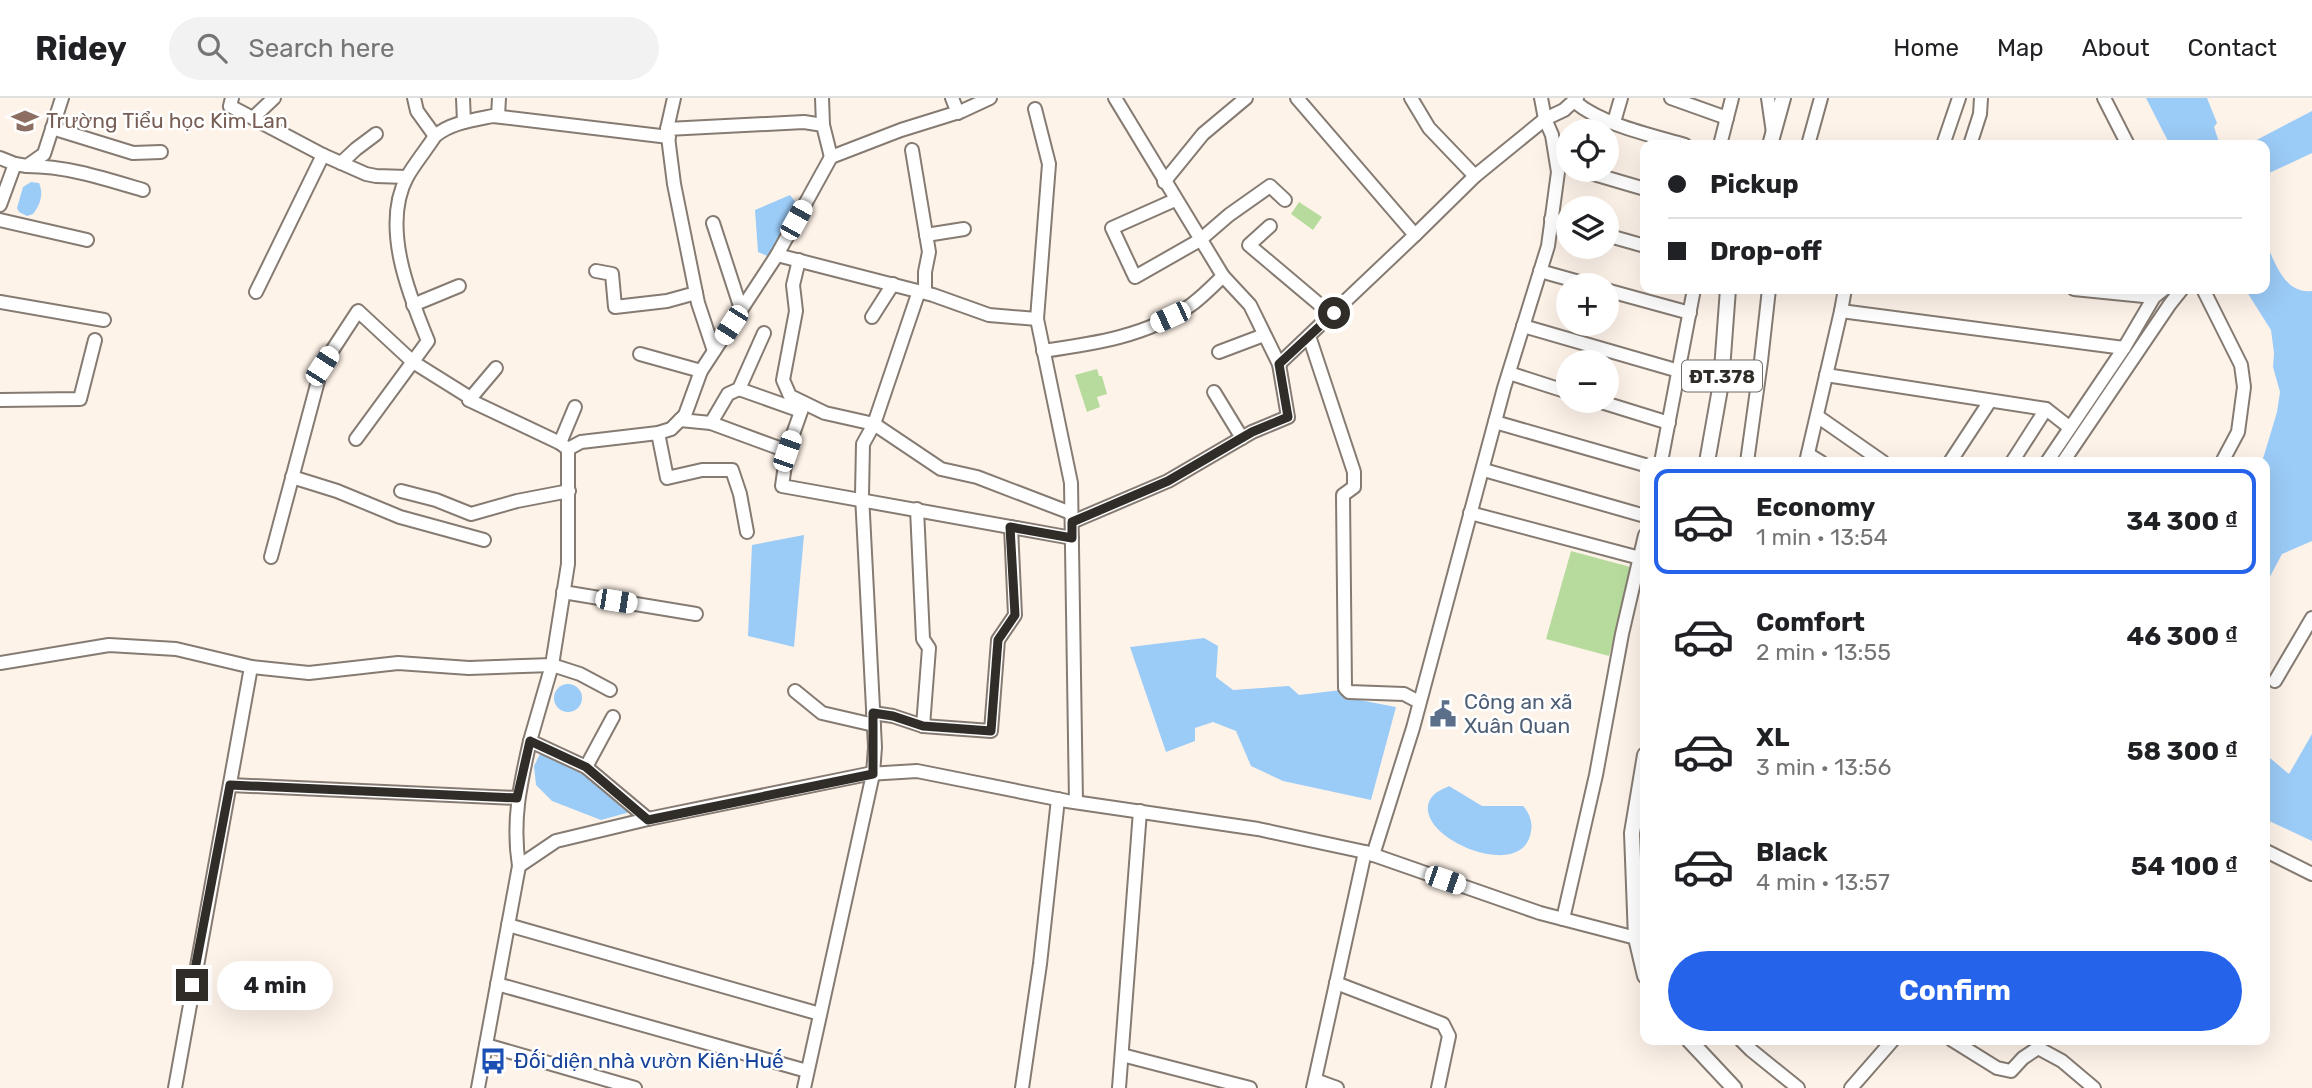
<!DOCTYPE html>
<meta charset="utf-8">
<style>
:root{--surface:#fff;--page:#f2f2f2;--text:#202124;--muted:#757577;--line:#e0e0e0;--accent:#2563eb}
body{margin:0;font-family:Rubik,sans-serif;background:var(--page);color:var(--text);height:100vh;display:flex;flex-direction:column;font-size:26px;white-space:nowrap}
*{box-sizing:border-box;margin:0}
p{font-size:23px;color:var(--muted)}
.icon{flex:none;width:38px;height:38px;fill:none;stroke:currentColor;stroke-width:2;stroke-linecap:round;stroke-linejoin:round}
.map{position:relative;flex:1;overflow:hidden}
.panel{position:absolute;left:1640px;top:359px;width:630px;height:588px;display:flex;flex-direction:column;background:var(--surface);border-radius:14px;box-shadow:0 7px 28px #0002}
.panel>*{flex:none}
.hud{position:absolute;left:1640px;top:42px;width:630px;height:154px;border-radius:14px;box-shadow:0 7px 28px #0002;display:grid;align-content:center;height:154px;padding:0 28px;background:var(--surface)}
.fabs{position:absolute;left:1556px;top:21px;display:grid;gap:14px}
.fabs a{display:grid;place-items:center;width:63px;height:63px;border-radius:50%;background:var(--surface);box-shadow:0 7px 28px #0002;font-size:35px}
.end{position:absolute;width:32px;height:32px;margin:-16px;border:9px solid #302c28;background:#fff;box-shadow:0 0 0 4px #fff}
.from{border-radius:50%}
.bubble{position:absolute;height:49px;border-radius:24px;background:var(--surface);box-shadow:0 7px 28px #0002;font-size:23px;font-weight:700;line-height:49px;text-align:center}
.car{position:absolute;width:21px;height:42px;margin:-21px -10px;border-radius:9px;box-shadow:0 0 5px 2px #0007;background:linear-gradient(#fff 24%,#345 0 40%,#fff 0 76%,#345 0 86%,#fff 0)}
.hud b{display:flex;align-items:center;gap:24px;height:66px;font-size:26px}
.hud b+b{border-top:2px solid var(--line)}
.hud i{width:18px;height:18px;background:var(--text)}
ul{padding:12px 0 0;list-style:none}
li{display:flex;align-items:center;gap:21px;height:105px;margin:0 14px 10px;padding:0 14px;border:4px solid transparent;border-radius:14px}
li div{flex:1}
li b{display:block;font-size:26px}
li em{font-style:normal;font-weight:700}
li.current{border-color:var(--accent)}
li>.icon{width:63px;height:63px;stroke-width:1.5}
.button{display:flex;gap:14px;margin-top:auto;padding:14px 28px}
.button a{flex:1;height:80px;border-radius:42px;background:var(--accent);color:#fff;font-size:28px;font-weight:700;line-height:80px;text-align:center}
header{display:flex;align-items:center;gap:42px;box-sizing:border-box;height:98px;padding:0 35px;background:var(--surface);border-bottom:2px solid var(--line)}
header strong{font-size:33px}
nav{display:flex;gap:38px;margin-inline-start:auto;font-size:24px}
.search{width:490px;height:63px;background:var(--page);display:flex;align-items:center;gap:18px;box-sizing:border-box;padding:0 24px;border-radius:38px;color:var(--muted);font-size:26px}
.map>svg:first-child{display:block}
</style>
<header>
<strong>Ridey</strong>
<div class="search"><svg class="icon" aria-label="search" viewBox="0 0 24 24"><circle cx="10" cy="10" r="6"/><path d="M15 15l6 6"/></svg>Search here</div>
<nav><a>Home</a><a>Map</a><a>About</a><a>Contact</a></nav>
</header>
<div class="map">
<svg width="2312" height="990" viewBox="0 0 2312 990">
<rect width="100%" height="100%" fill="#fef3e9"/>
<g fill="#b7db9d">
<polygon points="1299,104 1322,119 1313,132 1291,116"/>
<polygon points="1097,271 1099,278 1102,278 1107,296 1097,299 1100,309 1087,314 1075,277"/>
<polygon points="1571,453 1634,470 1609,558 1546,541"/>
</g>
<g fill="#9bcbf7">
<polygon points="2146,0 2207,0 2217,25 2214,29 2220,47 2170,47"/>
<polygon points="2312,13 2312,55 2265,77 2264,47 2247,47"/>
<path d="M31,84l8,1c5,11 1,22 -6,31l-6,2 -8,-4 -2,-4 6,-21z"/>
<polygon points="790,97 798,107 772,160 758,154 755,112"/>
<path d="M2265,143c10,21 19,53 47,50v250l-30,13 -17,32 -1,-124h-2l15,-50 3,-20 -7,-25 1,-14 -3,-23 -26,-41h19z"/>
<polygon points="804,437 794,549 748,538 752,447"/>
<polygon points="1204,540 1218,548 1216,579 1233,592 1289,588 1299,597 1341,592 1349,600 1396,609 1371,702 1283,683 1251,668 1236,633 1213,624 1195,630 1195,643 1166,654 1130,549"/>
<circle cx="568" cy="600" r="14"/>
<polygon points="2312,636 2312,743 2265,721 2264,655 2289,676"/>
<polygon points="541,654 593,682 630,714 601,722 552,703 536,687 534,668"/>
<path d="M1449,688l33,20h41c6,6 10,17 8,25 -7,55 -124,4 -100,-33 4,-6 12,-9 18,-12z"/>
</g>
<g fill="none" stroke-linecap="round" stroke-linejoin="round">
<g stroke="#857b72" stroke-width="16">
<g id="minor">
<polyline points="232,0 230,8 323,57 366,76 376,78 407,79"/>
<polyline points="414,0 417,13 435,38"/>
<polyline points="463,0 464,24"/>
<polyline points="674,0 667,31 674,86 698,205 714,253"/>
<polyline points="822,0 823,27"/>
<polyline points="952,0 958,15"/>
<polyline points="1411,0 1429,30 1475,78"/>
<polyline points="1541,0 1545,21 1564,12 1577,0"/>
<polyline points="1671,0 1727,20"/>
<polyline points="1768,0 1773,35"/>
<polyline points="2104,0 2128,47"/>
<path d="M1575,4c28,23 76,33 110,43"/>
<polyline points="1035,11 1049,66 1037,221 1071,385 1076,704"/>
<polyline points="498,18 499,0"/>
<polyline points="253,20 274,0"/>
<polyline points="1614,24 1621,0"/>
<polyline points="52,30 133,55 161,54"/>
<polyline points="667,31 804,24 823,27 831,59"/>
<polyline points="1944,44 1959,0"/>
<polyline points="1720,47 1732,0"/>
<polyline points="1808,47 1821,0"/>
<polyline points="1970,47 1980,16 1981,0"/>
<polyline points="912,52 929,154 925,174 925,194"/>
<polyline points="0,60 15,66"/>
<polyline points="341,65 356,51 376,36"/>
<path d="M27,68c40,0 79,13 116,24"/>
<polyline points="1580,72 1645,91"/>
<polyline points="1164,84 1203,36 1246,0"/>
<polyline points="1175,102 1112,130 1135,179 1200,142 1229,117 1270,88 1285,102"/>
<polyline points="0,107 15,66 27,68 44,56 62,0"/>
<polyline points="1551,121 1568,126"/>
<polyline points="0,122 87,142"/>
<polyline points="713,125 741,211"/>
<polyline points="1270,128 1249,147 1332,217"/>
<polyline points="926,137 964,131"/>
<polyline points="1606,137 1645,148"/>
<polyline points="777,157 933,197 989,217 1037,221"/>
<polyline points="799,162 793,187 796,213 783,282 790,298 825,315 874,326 941,371 977,379 1071,415"/>
<polyline points="596,173 612,176 615,209 667,203 696,195"/>
<polyline points="1540,173 1590,187"/>
<polyline points="2074,191 2154,199"/>
<polyline points="2203,191 2241,267 2244,289 2238,334 2222,364"/>
<polyline points="1606,192 1690,215"/>
<polyline points="256,194 323,57"/>
<polyline points="0,204 104,222"/>
<polyline points="413,207 459,188"/>
<polyline points="1841,213 1845,191"/>
<polyline points="872,219 893,186"/>
<polyline points="1523,228 1679,273"/>
<polyline points="1309,238 1354,374 1354,389 1343,397 1345,590 1349,594 1404,596 1419,604"/>
<path d="M1043,253c50,-7 105,-15 148,-46 11,-8 22,-19 32,-29l-108,-178"/>
<polyline points="1219,254 1264,237"/>
<polyline points="640,256 701,273"/>
<polyline points="1279,266 1415,137 1297,0"/>
<polyline points="1509,275 1568,294"/>
<polyline points="1826,277 2046,311 2069,329"/>
<polyline points="739,291 801,313"/>
<polyline points="1214,294 1242,340"/>
<polyline points="0,302 80,301 95,242"/>
<polyline points="469,302 496,270"/>
<polyline points="1598,303 1669,325"/>
<polyline points="804,305 787,353 782,388 1072,440"/>
<polyline points="1817,318 1883,364"/>
<polyline points="680,322 711,325 787,353"/>
<polyline points="1495,324 1645,367"/>
<polyline points="711,325 728,296 739,291 764,235"/>
<polyline points="658,335 667,380 702,372 732,372 740,396 747,434"/>
<path d="M356,341l72,-98c-19,-46 -47,-115 -21,-164 8,-14 19,-27 28,-41 15,-13 38,-16 58,-20l176,21"/>
<polyline points="560,345 575,309"/>
<polyline points="1808,356 1821,364"/>
<polyline points="1661,364 1694,191"/>
<polyline points="1747,364 1761,263 1769,191"/>
<polyline points="1806,364 1841,213 2124,250"/>
<polyline points="1950,364 1990,303"/>
<polyline points="2012,364 2046,311"/>
<polyline points="2047,364 2124,250 2154,199 2164,191"/>
<polyline points="2063,364 2170,206 2182,191"/>
<polyline points="1484,372 1645,418"/>
<polyline points="292,379 337,393 400,419 484,442"/>
<polyline points="401,393 436,402 471,416 517,403 569,393"/>
<polyline points="917,411 923,541 929,550 923,628"/>
<polyline points="1470,415 1640,460"/>
<polyline points="1072,424 1168,383 1252,334 1288,319 1279,266 1250,207 1223,178"/>
<polyline points="271,459 322,268 358,213 413,264 469,299 469,302 560,345 568,351"/>
<polyline points="563,494 696,516"/>
<polyline points="0,565 109,547 176,551 252,569 309,575 398,565 469,570 552,567 580,576 610,592"/>
<polyline points="2275,583 2312,520"/>
<polyline points="795,593 822,615 874,627"/>
<polyline points="873,615 893,618 923,628 991,633 998,542 1015,517 1011,429"/>
<polyline points="586,669 613,619"/>
<polyline points="230,687 517,700"/>
<polyline points="648,721 586,669 530,643 552,567 568,466 568,351 581,344 658,335 671,331 685,317 701,273 777,157 831,59 901,32 962,13 990,0"/>
<polyline points="2264,752 2312,776"/>
<polyline points="1373,757 1413,630 1504,290 1548,148 1558,74 1552,37 1545,21 1475,78 1415,137"/>
<polyline points="519,768 556,743 648,721 868,676 917,673 1067,703 1258,731 1365,754 1540,815 1636,840"/>
<polyline points="1563,821 1596,677 1622,536 1645,437"/>
<polyline points="508,827 820,916"/>
<polyline points="1336,885 1443,926 1449,938 1438,990"/>
<polyline points="497,886 807,973"/>
<polyline points="1741,942 1751,952 1798,990"/>
<polyline points="1952,942 1997,970 2011,973 2023,960 2038,950 2062,963 2094,990"/>
<polyline points="486,947 635,990"/>
<polyline points="1122,957 1250,990"/>
<polyline points="1315,982 1337,990"/>
<polyline points="175,990 251,569"/>
<path d="M478,990l41,-222c-7,-45 1,-81 11,-125"/>
<polyline points="804,990 873,676 875,649 862,397 863,346 874,326 919,193"/>
<polyline points="1022,990 1040,866 1058,701"/>
<polyline points="1119,990 1140,713"/>
<polyline points="1313,990 1365,754"/>
<polyline points="1851,990 1893,942"/>
</g>
</g>
<g stroke="#857b72" stroke-width="18">
<g id="major">
<polyline points="1770,47 1783,0"/>
<polyline points="1707,364 1721,285 1728,191"/>
<polyline points="1645,657 1632,735 1636,840 1645,878"/>
<polyline points="1689,942 1734,990"/>
</g>
</g>
<use href="#minor" stroke="#fff" stroke-width="12"/>
<use href="#major" stroke="#fff" stroke-width="14"/>
</g>
<g fill="none" stroke-linecap="round" stroke-linejoin="round">
<polyline stroke="#302c28" stroke-width="9" points="192,887 230,687 517,700 530,643 586,669 648,722 873,676 873,615 893,618 923,628 991,633 998,542 1015,517 1010,429 1072,440 1072,424 1168,383 1252,334 1288,319 1279,266 1334,215"/>
</g>
<defs>
<g id="school-bare" transform="scale(2.1)"><path d="M0-5L7-2L0 1L-7-2ZM-4 1L0 2.5L4 1V4Q0 6-4 4Z" fill="#8d6e63" stroke="#fff" stroke-width="2.5" paint-order="stroke"/></g>
<g id="civic-bare" transform="scale(2.1)"><path d="M-.6-6.5H3V-4.5H.6V-3L4-1V1h2V6H-6V1h2V-1L-.6-3ZM-1.2 2.5V6h2.4V2.5Z" fill="#5c6f8a" stroke="#fff" stroke-width="2.5" paint-order="stroke"/></g>
<g id="bus-bare" transform="scale(2.1)"><path d="M-5-6H5V4H4V6H2V4H-2V6H-4V4H-5ZM-3.5-4V0h7V-4ZM-3.5 1.2v1.5H-2V1.2ZM2 1.2v1.5H3.5V1.2Z" fill="#1a4fb4" stroke="#fff" stroke-width="2.5" paint-order="stroke"/></g>
</defs>
<g fill-rule="evenodd">
<use href="#school-bare" x="25" y="23"/>
<use href="#civic-bare" x="1443" y="616"/>
<use href="#bus-bare" x="493" y="963"/>
</g>
<g text-anchor="middle" stroke-width="5" stroke-linejoin="round" paint-order="stroke">
<rect fill="#fff" stroke="#6e6b68" stroke-width="2" x="1682" y="262.5" width="80" height="31" rx="5"/>
<g font-size="19" font-weight="bold" fill="#302c28">
<text x="1722" y="285">ĐT.378</text>
</g>
<g font-size="21" fill="#785e54" stroke="#fff" text-anchor="start">
<text x="46" y="30">Trường Tiểu học Kim Lan</text>
</g>
<g font-size="21" fill="#4e5e75" stroke="#fff" text-anchor="start">
<text x="1464" y="611">Công an xã<tspan x="1464" dy="24">Xuân Quan</tspan></text>
</g>
<g font-size="21" fill="#164399" stroke="#fff" text-anchor="start">
<text x="514" y="970">Đối diện nhà vườn Kiên Huế</text>
</g>
</g>
</svg>
<div class="fabs">
<a><svg class="icon" aria-label="locate" viewBox="0 0 24 24"><circle cx="12" cy="12" r="6"/><path d="M12 2v4M12 18v4M2 12h4M18 12h4"/></svg></a>
<a><svg class="icon" aria-label="layers" viewBox="0 0 24 24"><path d="M12 4l9 5-9 5-9-5zM3 14l9 5 9-5"/></svg></a>
<a>+</a>
<a>−</a>
</div>
<i class="end from" style="left:1334px;top:215px"></i>
<i class="end" style="left:192px;top:887px"></i>
<div class="bubble" style="left:217px;top:863px;width:116px">4 min</div>
<i class="car" style="left:796px;top:122px;rotate:29deg"></i>
<i class="car" style="left:1170px;top:219px;rotate:245deg"></i>
<i class="car" style="left:731px;top:227px;rotate:213deg"></i>
<i class="car" style="left:322px;top:268px;rotate:33deg"></i>
<i class="car" style="left:787px;top:353px;rotate:19deg"></i>
<i class="car" style="left:616px;top:503px;rotate:99deg"></i>
<i class="car" style="left:1445px;top:782px;rotate:109deg"></i>
<div class="hud">
<b><i class="from"></i>Pickup</b>
<b><i></i>Drop-off</b>
</div>
<section class="panel">
<ul>
<li class="current"><svg class="icon" aria-label="car" viewBox="0 0 24 24"><path d="M5 17H2v-5l4-1 3-4h7l3 4 3 1v5h-3M9 17h6M6 11h13"/><circle cx="7" cy="17" r="2"/><circle cx="17" cy="17" r="2"/></svg><div><b>Economy</b><p>1 min · 13:54</p></div><em>34 300 ₫</em></li>
<li><svg class="icon" aria-label="car" viewBox="0 0 24 24"><path d="M5 17H2v-5l4-1 3-4h7l3 4 3 1v5h-3M9 17h6M6 11h13"/><circle cx="7" cy="17" r="2"/><circle cx="17" cy="17" r="2"/></svg><div><b>Comfort</b><p>2 min · 13:55</p></div><em>46 300 ₫</em></li>
<li><svg class="icon" aria-label="car" viewBox="0 0 24 24"><path d="M5 17H2v-5l4-1 3-4h7l3 4 3 1v5h-3M9 17h6M6 11h13"/><circle cx="7" cy="17" r="2"/><circle cx="17" cy="17" r="2"/></svg><div><b>XL</b><p>3 min · 13:56</p></div><em>58 300 ₫</em></li>
<li><svg class="icon" aria-label="car" viewBox="0 0 24 24"><path d="M5 17H2v-5l4-1 3-4h7l3 4 3 1v5h-3M9 17h6M6 11h13"/><circle cx="7" cy="17" r="2"/><circle cx="17" cy="17" r="2"/></svg><div><b>Black</b><p>4 min · 13:57</p></div><em>54 100 ₫</em></li>
</ul>
<div class="button"><a>Confirm</a></div>
</section>
</div>
